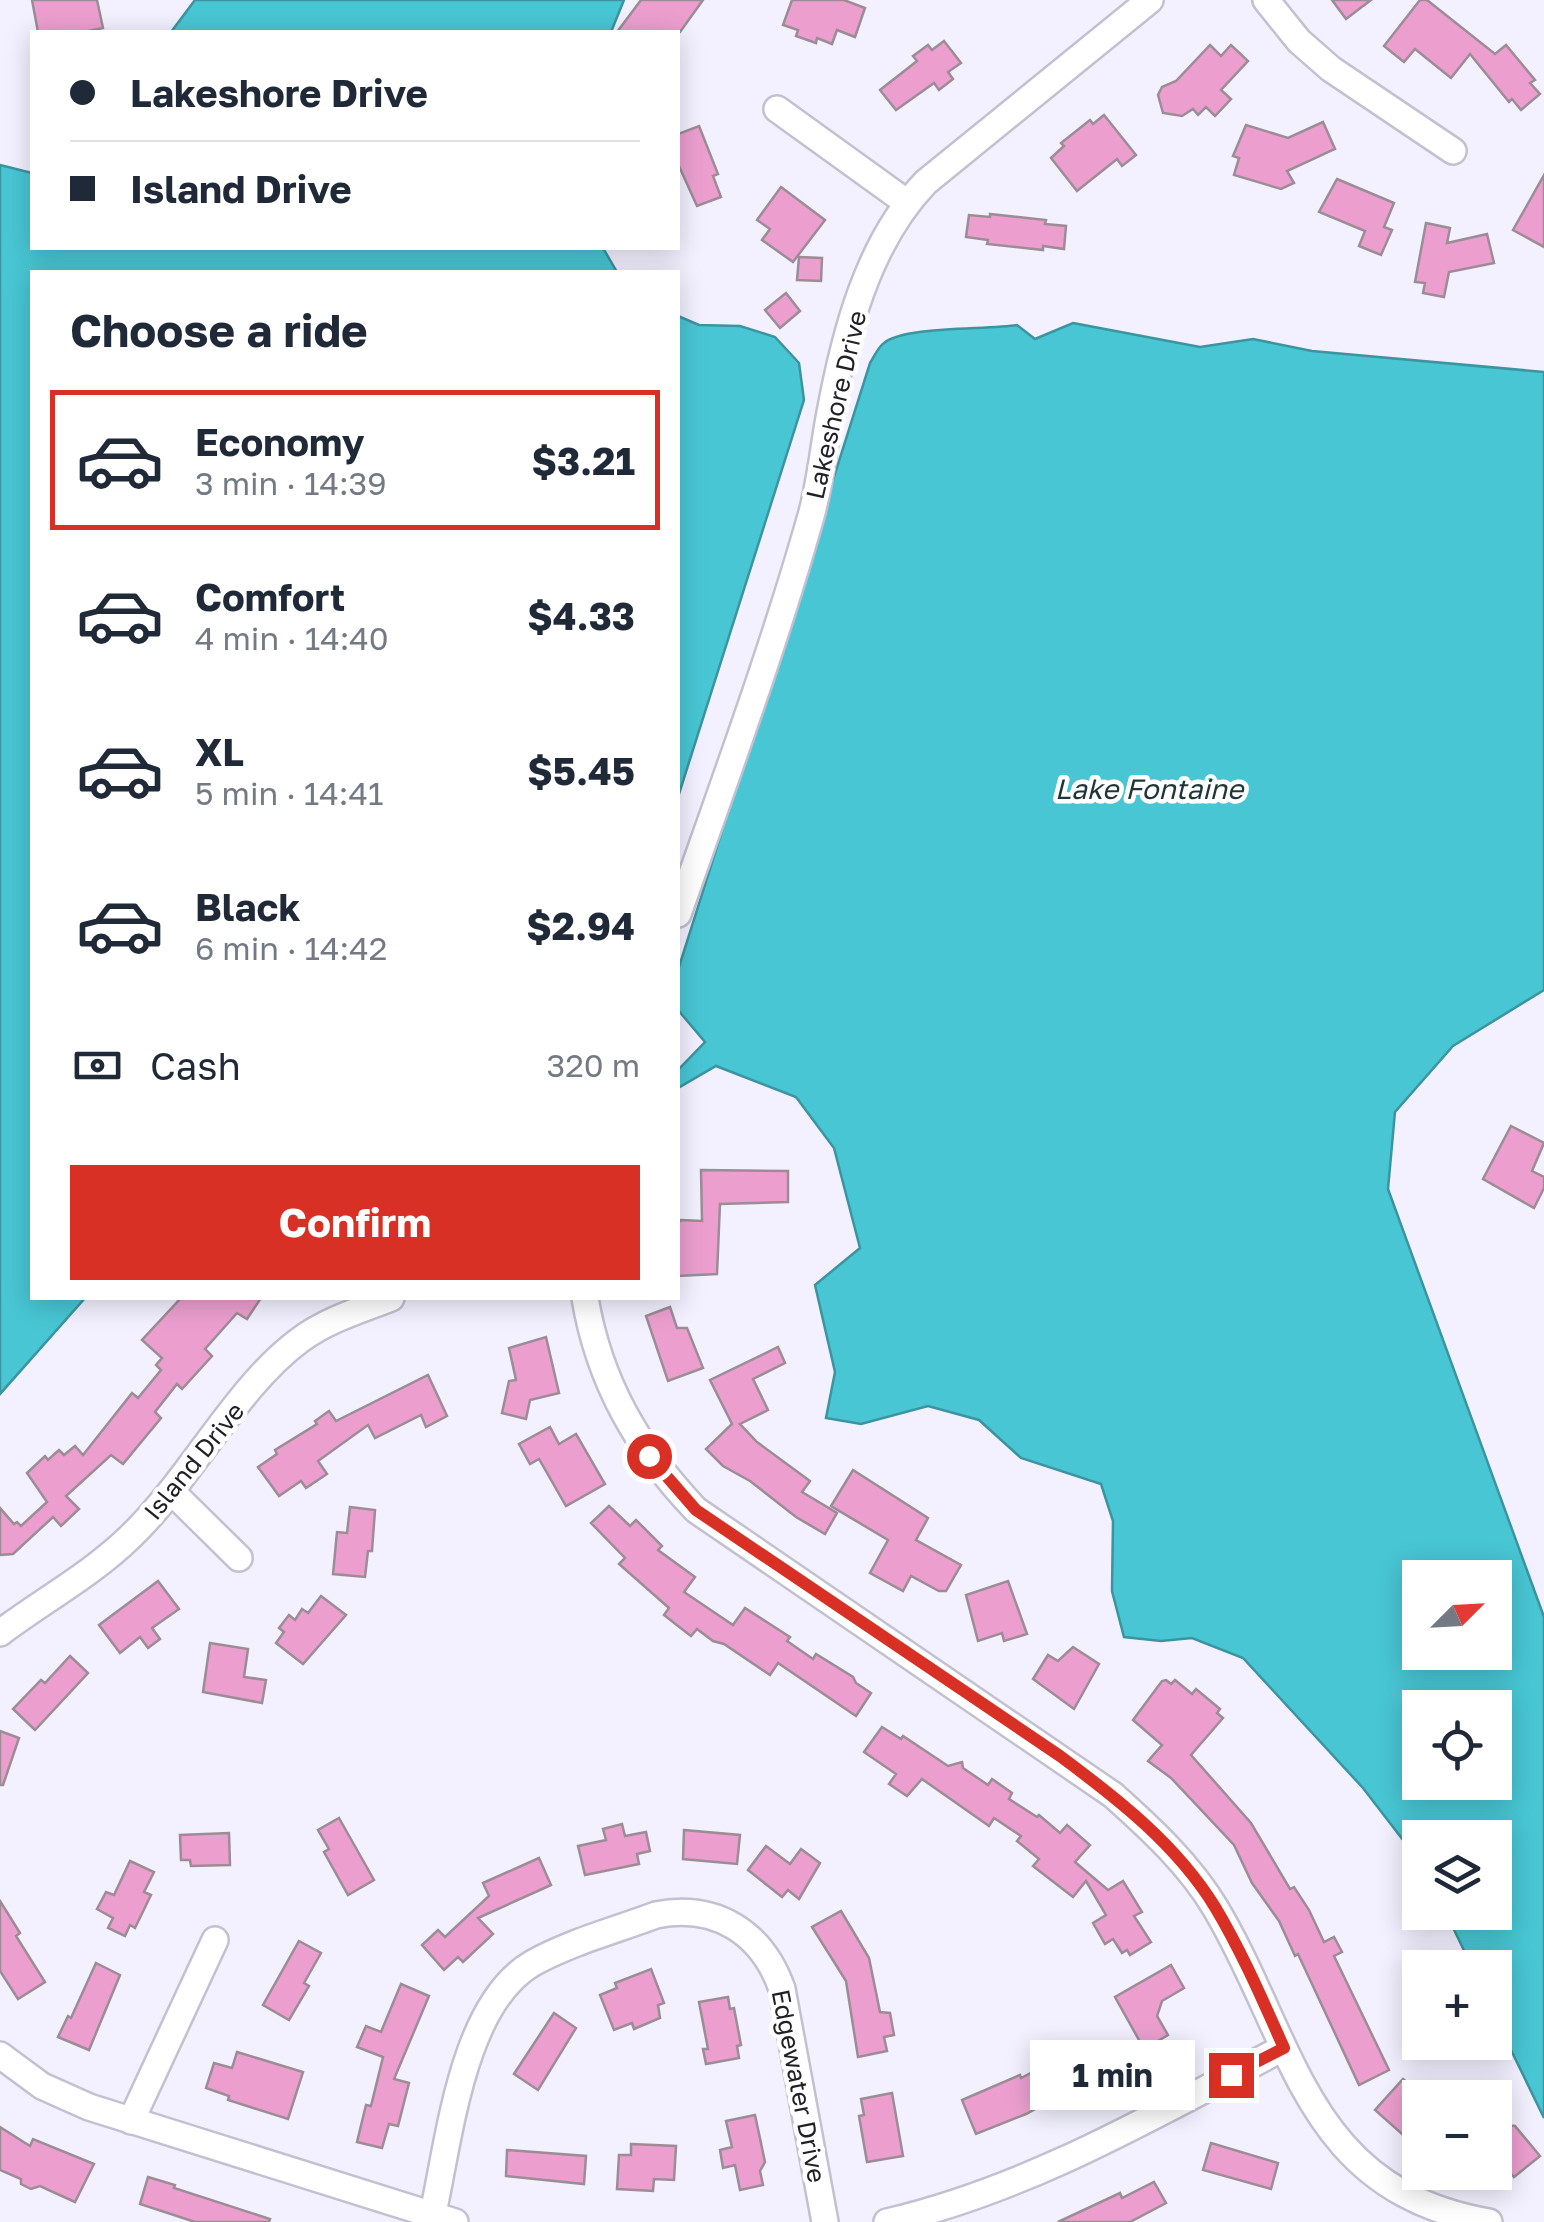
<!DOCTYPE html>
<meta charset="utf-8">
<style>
:root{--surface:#fff;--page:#f2f2f3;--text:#1f2937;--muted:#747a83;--line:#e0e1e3;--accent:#d93025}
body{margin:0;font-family:"Golos Text",sans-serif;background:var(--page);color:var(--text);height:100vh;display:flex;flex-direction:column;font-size:38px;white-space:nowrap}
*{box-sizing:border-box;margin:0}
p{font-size:32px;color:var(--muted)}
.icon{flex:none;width:55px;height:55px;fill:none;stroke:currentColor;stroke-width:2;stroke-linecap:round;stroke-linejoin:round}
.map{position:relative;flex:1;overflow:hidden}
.details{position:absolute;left:30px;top:270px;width:650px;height:1030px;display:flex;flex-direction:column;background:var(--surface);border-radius:0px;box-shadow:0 5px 25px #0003}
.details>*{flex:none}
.guide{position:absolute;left:30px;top:30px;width:650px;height:220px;border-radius:0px;box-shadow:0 5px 25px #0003;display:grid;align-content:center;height:220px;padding:0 40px;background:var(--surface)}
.needle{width:65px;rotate:66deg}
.fabs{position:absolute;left:1402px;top:1560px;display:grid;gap:20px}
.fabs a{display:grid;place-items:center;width:110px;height:110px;border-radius:0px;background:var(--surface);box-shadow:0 5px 25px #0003;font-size:50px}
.end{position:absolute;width:45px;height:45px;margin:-22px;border:12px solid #d93025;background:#fff;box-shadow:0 0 0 5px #fff}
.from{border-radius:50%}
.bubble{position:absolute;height:70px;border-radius:0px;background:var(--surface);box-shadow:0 5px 25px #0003;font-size:32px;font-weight:700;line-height:70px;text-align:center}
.guide b{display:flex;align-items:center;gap:35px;height:95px;font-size:38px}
.guide b+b{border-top:2px solid var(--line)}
.guide i{width:25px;height:25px;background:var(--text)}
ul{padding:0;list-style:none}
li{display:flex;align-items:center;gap:30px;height:140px;margin:0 20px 15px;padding:0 20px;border:5px solid transparent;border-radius:0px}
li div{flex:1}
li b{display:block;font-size:38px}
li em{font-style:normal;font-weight:700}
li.on{border-color:var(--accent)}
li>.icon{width:90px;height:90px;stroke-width:1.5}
h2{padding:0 40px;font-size:45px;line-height:120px}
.pay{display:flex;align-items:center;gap:25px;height:110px;padding:0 40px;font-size:38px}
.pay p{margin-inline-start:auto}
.cta{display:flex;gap:20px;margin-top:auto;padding:20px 40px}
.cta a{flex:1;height:115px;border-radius:0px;background:var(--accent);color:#fff;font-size:40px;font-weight:700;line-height:115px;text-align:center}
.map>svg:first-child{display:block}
</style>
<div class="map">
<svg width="1544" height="2222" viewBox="0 0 1544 2222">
<rect width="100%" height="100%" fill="#f3f1ff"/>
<g fill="#48c6d4" stroke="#3c94a0" stroke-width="2.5" fill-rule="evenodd">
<polygon points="195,0 624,0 611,32 171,32"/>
<polygon points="0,165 32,173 32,248 603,248 617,272 32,272 32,1298 85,1298 0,1394"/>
<polygon points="678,316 699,325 740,326 775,337 799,363 804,400 678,797"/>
<path d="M1073,323l127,24 53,-8 59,12 232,21v618l-91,56 -58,66 -7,77 156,428v501l-49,-101v-49l-23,-1 -26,-54 49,-1v-74h-75v24l-57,-74 -120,-130 -51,-20 -31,3 -37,-4 -12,-46 1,-70 -12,-37 -80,-26 -42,-38 -51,-14 -67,18 -35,-6 9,-46 -20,-87 45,-37 -26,-100 -38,-51 -80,-31 -38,22v-18l27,-28 -27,-32v-40l192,-607c4,-6 8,-16 14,-20 20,-17 102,-13 133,-18l18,14zM1420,1578h75v74h-75zM1420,1708h75v74h-75z"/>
</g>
<g fill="#ec9fcf" stroke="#9b8c95" stroke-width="2.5">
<polygon points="32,0 97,0 103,28 84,32 38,32"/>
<polygon points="641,0 703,0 680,32 617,32"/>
<polygon points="792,0 844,0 865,8 855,37 837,30 832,44 817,38 816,43 796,36 798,30 783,25"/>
<polygon points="1332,0 1371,0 1346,19"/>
<polygon points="1420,0 1427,0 1495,54 1506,45 1535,80 1530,83 1540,94 1521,110 1512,99 1509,102 1470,54 1451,78 1415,49 1404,62 1384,46"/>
<polygon points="944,41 961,63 948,72 953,79 939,90 934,83 896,110 880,90 917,61 913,56 928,45 932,50"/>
<polygon points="1210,45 1221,56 1231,45 1248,61 1221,90 1231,99 1215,116 1206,107 1198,115 1193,109 1182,116 1163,113 1158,95 1162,87 1176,81"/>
<polygon points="1104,115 1136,155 1122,166 1117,159 1077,191 1051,158 1064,146 1061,143 1090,120 1093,124"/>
<polygon points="1323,122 1335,149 1287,171 1294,183 1281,189 1234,175 1239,158 1233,156 1246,125 1288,138"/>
<polygon points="699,126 718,174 713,176 721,197 697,206 678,164 678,134"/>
<polygon points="1544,175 1544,247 1513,230"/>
<polygon points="1337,179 1394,203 1384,227 1392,230 1381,255 1359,246 1365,231 1319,212"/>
<polygon points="781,187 825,220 793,262 762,240 770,229 757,220"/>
<polygon points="990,214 1046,220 1045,224 1066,226 1064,249 1043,246 1043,250 987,244 988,240 966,237 969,215 990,217"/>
<polygon points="1426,223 1450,228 1447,243 1487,234 1494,263 1449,272 1444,297 1423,293 1425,283 1415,282"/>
<polygon points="799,257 822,258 821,281 797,280"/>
<polygon points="786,293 800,311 780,328 765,310"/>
<polygon points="1511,1126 1544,1143 1532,1171 1544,1177 1544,1188 1534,1208 1483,1179"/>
<polygon points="701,1170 788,1171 788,1202 720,1204 717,1274 678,1276 678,1223 681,1220 702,1221"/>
<polygon points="181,1298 261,1298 247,1319 237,1313 205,1349 212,1356 182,1389 177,1384 155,1412 161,1418 123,1464 111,1455 66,1496 79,1509 61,1526 53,1517 13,1554 0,1555 0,1508 14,1524 17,1522 21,1526 47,1502 27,1473 45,1456 48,1460 59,1450 64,1455 75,1446 83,1455 132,1393 138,1398 161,1370 156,1365 162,1358 142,1340"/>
<polygon points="670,1307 677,1328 687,1328 703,1368 668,1381 646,1316"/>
<polygon points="546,1337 559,1393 530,1400 526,1419 502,1413 509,1381 516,1380 509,1348"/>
<polygon points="778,1347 785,1363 753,1379 768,1410 740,1424 757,1442 810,1481 802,1492 837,1513 825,1534 796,1517 750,1481 723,1466 706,1449 732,1424 710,1380"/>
<polygon points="428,1375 447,1416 426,1427 421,1415 375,1438 368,1425 318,1461 327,1474 306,1488 301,1481 279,1496 258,1467 277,1454 275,1450 317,1424 315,1421 329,1411 336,1421"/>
<polygon points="550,1427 559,1444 576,1434 605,1484 566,1506 539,1459 530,1464 519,1444"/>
<polygon points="853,1470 928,1518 916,1540 961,1565 946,1591 939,1591 911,1576 903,1591 870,1573 888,1540 831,1506"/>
<polygon points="609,1506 630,1526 636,1520 662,1546 658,1550 695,1577 684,1592 733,1625 745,1608 790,1637 787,1641 813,1659 816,1654 853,1677 856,1683 871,1693 856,1716 778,1663 770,1675 724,1644 713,1641 697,1629 691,1636 678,1626 664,1615 669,1608 619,1564 625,1558 591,1523"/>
<polygon points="350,1507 375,1510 372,1551 368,1551 365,1577 333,1574 337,1532 347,1533"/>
<polygon points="158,1581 179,1609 152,1628 160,1639 148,1648 140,1637 120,1653 99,1625"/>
<polygon points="1008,1581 1027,1634 1004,1641 1002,1633 978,1641 966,1595"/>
<polygon points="321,1596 346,1615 303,1664 276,1643 284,1632 279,1628 289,1615 295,1620 302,1609 308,1613"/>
<polygon points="210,1643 248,1649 244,1677 266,1680 262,1703 203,1692"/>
<polygon points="1073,1647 1099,1664 1074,1709 1033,1679 1048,1655 1058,1661"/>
<polygon points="70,1656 88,1673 35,1730 13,1709 41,1680 45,1683"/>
<polygon points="1166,1680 1171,1684 1175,1680 1192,1694 1196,1689 1220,1709 1217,1713 1223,1718 1191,1755 1251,1823 1290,1889 1294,1887 1309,1910 1324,1942 1334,1937 1342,1952 1334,1956 1389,2070 1359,2085 1298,1954 1295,1956 1279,1921 1252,1883 1234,1845 1171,1778 1148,1761 1162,1745 1133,1720 1162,1681"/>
<polygon points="882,1727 901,1739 903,1736 948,1766 962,1762 963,1768 988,1785 992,1779 1012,1793 1009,1799 1037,1817 1039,1815 1060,1833 1067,1825 1090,1845 1075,1862 1108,1890 1123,1881 1142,1912 1134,1916 1151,1942 1130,1955 1127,1950 1122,1953 1113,1939 1105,1944 1093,1923 1106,1915 1086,1881 1073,1897 1033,1866 1039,1859 1017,1841 1021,1836 994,1818 989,1826 922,1779 907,1796 889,1784 896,1774 864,1752"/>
<polygon points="0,1731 19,1738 3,1785 0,1785"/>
<polygon points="339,1818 374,1880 348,1895 324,1852 329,1849 318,1830"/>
<polygon points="622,1824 625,1836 646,1832 650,1851 637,1854 639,1864 585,1875 578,1846 606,1840 603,1829"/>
<polygon points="684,1830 740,1835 737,1864 683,1859"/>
<polygon points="229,1833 230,1865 191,1866 190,1860 181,1860 180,1835"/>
<polygon points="766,1846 790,1864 801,1849 820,1863 799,1899 788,1890 782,1897 748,1870"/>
<polygon points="539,1858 551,1885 478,1918 493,1934 463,1962 458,1957 444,1970 422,1945 438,1930 445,1937 489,1896 483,1883"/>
<polygon points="130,1861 154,1872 144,1892 151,1895 135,1928 130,1925 125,1936 108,1928 113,1918 97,1909 106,1892 114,1895"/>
<polygon points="0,1901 20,1933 16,1936 45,1982 18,1999 0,1971"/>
<polygon points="841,1911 869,1958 880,2012 890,2013 894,2035 884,2037 887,2051 858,2057 846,1981 812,1927"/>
<polygon points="299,1941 321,1953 304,1983 309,1986 289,2020 263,2005"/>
<polygon points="96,1963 120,1975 89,2050 58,2037 68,2016 71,2018"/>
<polygon points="1171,1965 1184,1988 1162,2001 1157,2016 1168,2035 1144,2049 1115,1997"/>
<polygon points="651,1969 664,2003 658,2005 660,2018 634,2029 632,2023 614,2030 600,1995 617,1988 615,1983"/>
<polygon points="401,1984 429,1996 394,2079 409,2083 398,2126 389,2124 382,2148 357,2142 366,2105 371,2106 383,2057 357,2047 366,2026 381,2032"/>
<polygon points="728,1997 730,2009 734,2008 741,2045 737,2046 739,2058 706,2064 703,2049 708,2049 699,2002"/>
<polygon points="554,2013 576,2028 538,2090 514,2074"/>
<polygon points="1085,2045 1099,2074 1026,2114 976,2134 962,2100 1020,2075 1021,2078"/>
<polygon points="237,2052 303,2072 288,2119 228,2100 229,2096 206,2088 214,2063 232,2068"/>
<polygon points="1403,2079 1420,2094 1420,2150 1375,2110"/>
<polygon points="892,2093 903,2156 867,2162 859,2116 864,2115 861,2099"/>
<polygon points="755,2115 765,2162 760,2171 763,2185 740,2190 735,2165 723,2168 720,2150 732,2147 726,2121"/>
<polygon points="1495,2124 1515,2126 1540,2156 1514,2177 1502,2164 1495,2163"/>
<polygon points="0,2127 30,2146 33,2139 94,2164 75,2202 40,2186 31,2189 21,2184 21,2179 0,2170"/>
<polygon points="1211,2143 1278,2163 1271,2189 1203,2170"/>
<polygon points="631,2144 676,2146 674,2180 654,2179 653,2191 617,2189 619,2155 631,2155"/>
<polygon points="507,2150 586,2156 584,2184 506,2176"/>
<polygon points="148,2177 175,2185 174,2188 270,2219 269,2222 195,2222 140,2204"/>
<polygon points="1154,2182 1166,2203 1130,2222 1058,2222 1120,2193 1122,2198"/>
</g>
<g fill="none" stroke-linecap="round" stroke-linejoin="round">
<g stroke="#c3c1d1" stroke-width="30">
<g id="minor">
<polyline points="1266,0 1299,41 1331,69 1453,151"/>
<polyline points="777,109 906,202"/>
<path d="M678,914c46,-132 95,-264 133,-398 9,-32 12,-65 18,-98 15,-82 38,-175 97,-236l224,-182"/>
<path d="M585,1298c14,84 53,151 111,212l417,285c38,34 77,70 103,114 80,135 89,281 273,313"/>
<polyline points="172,1492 239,1558"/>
<path d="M0,1633c42,-32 91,-58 130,-96 60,-57 106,-150 170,-197 27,-20 60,-30 91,-42"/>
<polyline points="0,2055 42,2086 89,2107 455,2222"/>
<polyline points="131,2121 215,1940"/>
<path d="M431,2222c18,-76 29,-217 102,-259 38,-21 83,-33 123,-48 59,-12 106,17 126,74l43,233"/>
<path d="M887,2222c142,-33 268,-107 396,-174"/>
</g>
</g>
<use href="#minor" stroke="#fff" stroke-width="25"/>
</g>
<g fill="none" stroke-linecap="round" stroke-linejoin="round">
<path stroke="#d93025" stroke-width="12" d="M649,1456l47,54 364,246c58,43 117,89 155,151 27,45 48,94 69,141l-53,27"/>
</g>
<g text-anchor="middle" stroke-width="9" stroke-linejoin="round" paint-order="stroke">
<g font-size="25" fill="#212026" stroke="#fff">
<text transform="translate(836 405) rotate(-77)" y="9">Lakeshore Drive</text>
<text transform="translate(194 1461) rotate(-51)" y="9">Island Drive</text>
<text transform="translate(799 2086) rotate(79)" y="9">Edgewater Drive</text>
</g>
<g font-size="28" font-style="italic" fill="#1f3538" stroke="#fff">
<text x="1149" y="799">Lake Fontaine</text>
</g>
</g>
</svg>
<div class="fabs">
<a><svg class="needle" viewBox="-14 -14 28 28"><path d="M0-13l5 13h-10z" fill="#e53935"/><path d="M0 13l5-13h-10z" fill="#747a83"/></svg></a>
<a><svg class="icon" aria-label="locate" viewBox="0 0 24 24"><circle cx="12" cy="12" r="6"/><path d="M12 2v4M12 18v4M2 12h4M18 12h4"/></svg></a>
<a><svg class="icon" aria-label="layers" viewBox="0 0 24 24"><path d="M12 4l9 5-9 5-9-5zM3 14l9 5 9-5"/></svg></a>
<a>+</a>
<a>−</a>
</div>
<i class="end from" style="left:649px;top:1456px"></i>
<i class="end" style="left:1231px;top:2075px"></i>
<div class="bubble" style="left:1030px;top:2040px;width:165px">1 min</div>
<div class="guide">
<b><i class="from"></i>Lakeshore Drive</b>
<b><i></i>Island Drive</b>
</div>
<section class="details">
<h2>Choose a ride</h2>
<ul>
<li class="on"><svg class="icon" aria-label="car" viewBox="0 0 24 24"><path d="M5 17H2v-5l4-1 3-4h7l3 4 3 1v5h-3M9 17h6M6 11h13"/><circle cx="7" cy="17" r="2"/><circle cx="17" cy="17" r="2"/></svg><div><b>Economy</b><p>3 min · 14:39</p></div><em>$3.21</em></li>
<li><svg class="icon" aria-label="car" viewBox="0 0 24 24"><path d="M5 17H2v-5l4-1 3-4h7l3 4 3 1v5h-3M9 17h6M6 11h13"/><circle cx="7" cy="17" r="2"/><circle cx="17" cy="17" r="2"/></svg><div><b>Comfort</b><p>4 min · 14:40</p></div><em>$4.33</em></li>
<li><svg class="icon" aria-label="car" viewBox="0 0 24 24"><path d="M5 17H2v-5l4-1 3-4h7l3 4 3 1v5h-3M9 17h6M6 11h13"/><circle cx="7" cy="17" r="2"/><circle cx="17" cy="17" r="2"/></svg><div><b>XL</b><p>5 min · 14:41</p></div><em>$5.45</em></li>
<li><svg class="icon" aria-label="car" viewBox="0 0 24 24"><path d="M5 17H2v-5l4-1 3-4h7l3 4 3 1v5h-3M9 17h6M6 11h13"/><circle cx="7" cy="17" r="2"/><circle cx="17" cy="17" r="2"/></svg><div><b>Black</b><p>6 min · 14:42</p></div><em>$2.94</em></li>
</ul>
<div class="pay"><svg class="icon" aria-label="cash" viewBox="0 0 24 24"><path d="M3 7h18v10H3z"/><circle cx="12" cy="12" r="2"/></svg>Cash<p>320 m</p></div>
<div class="cta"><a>Confirm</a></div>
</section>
</div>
